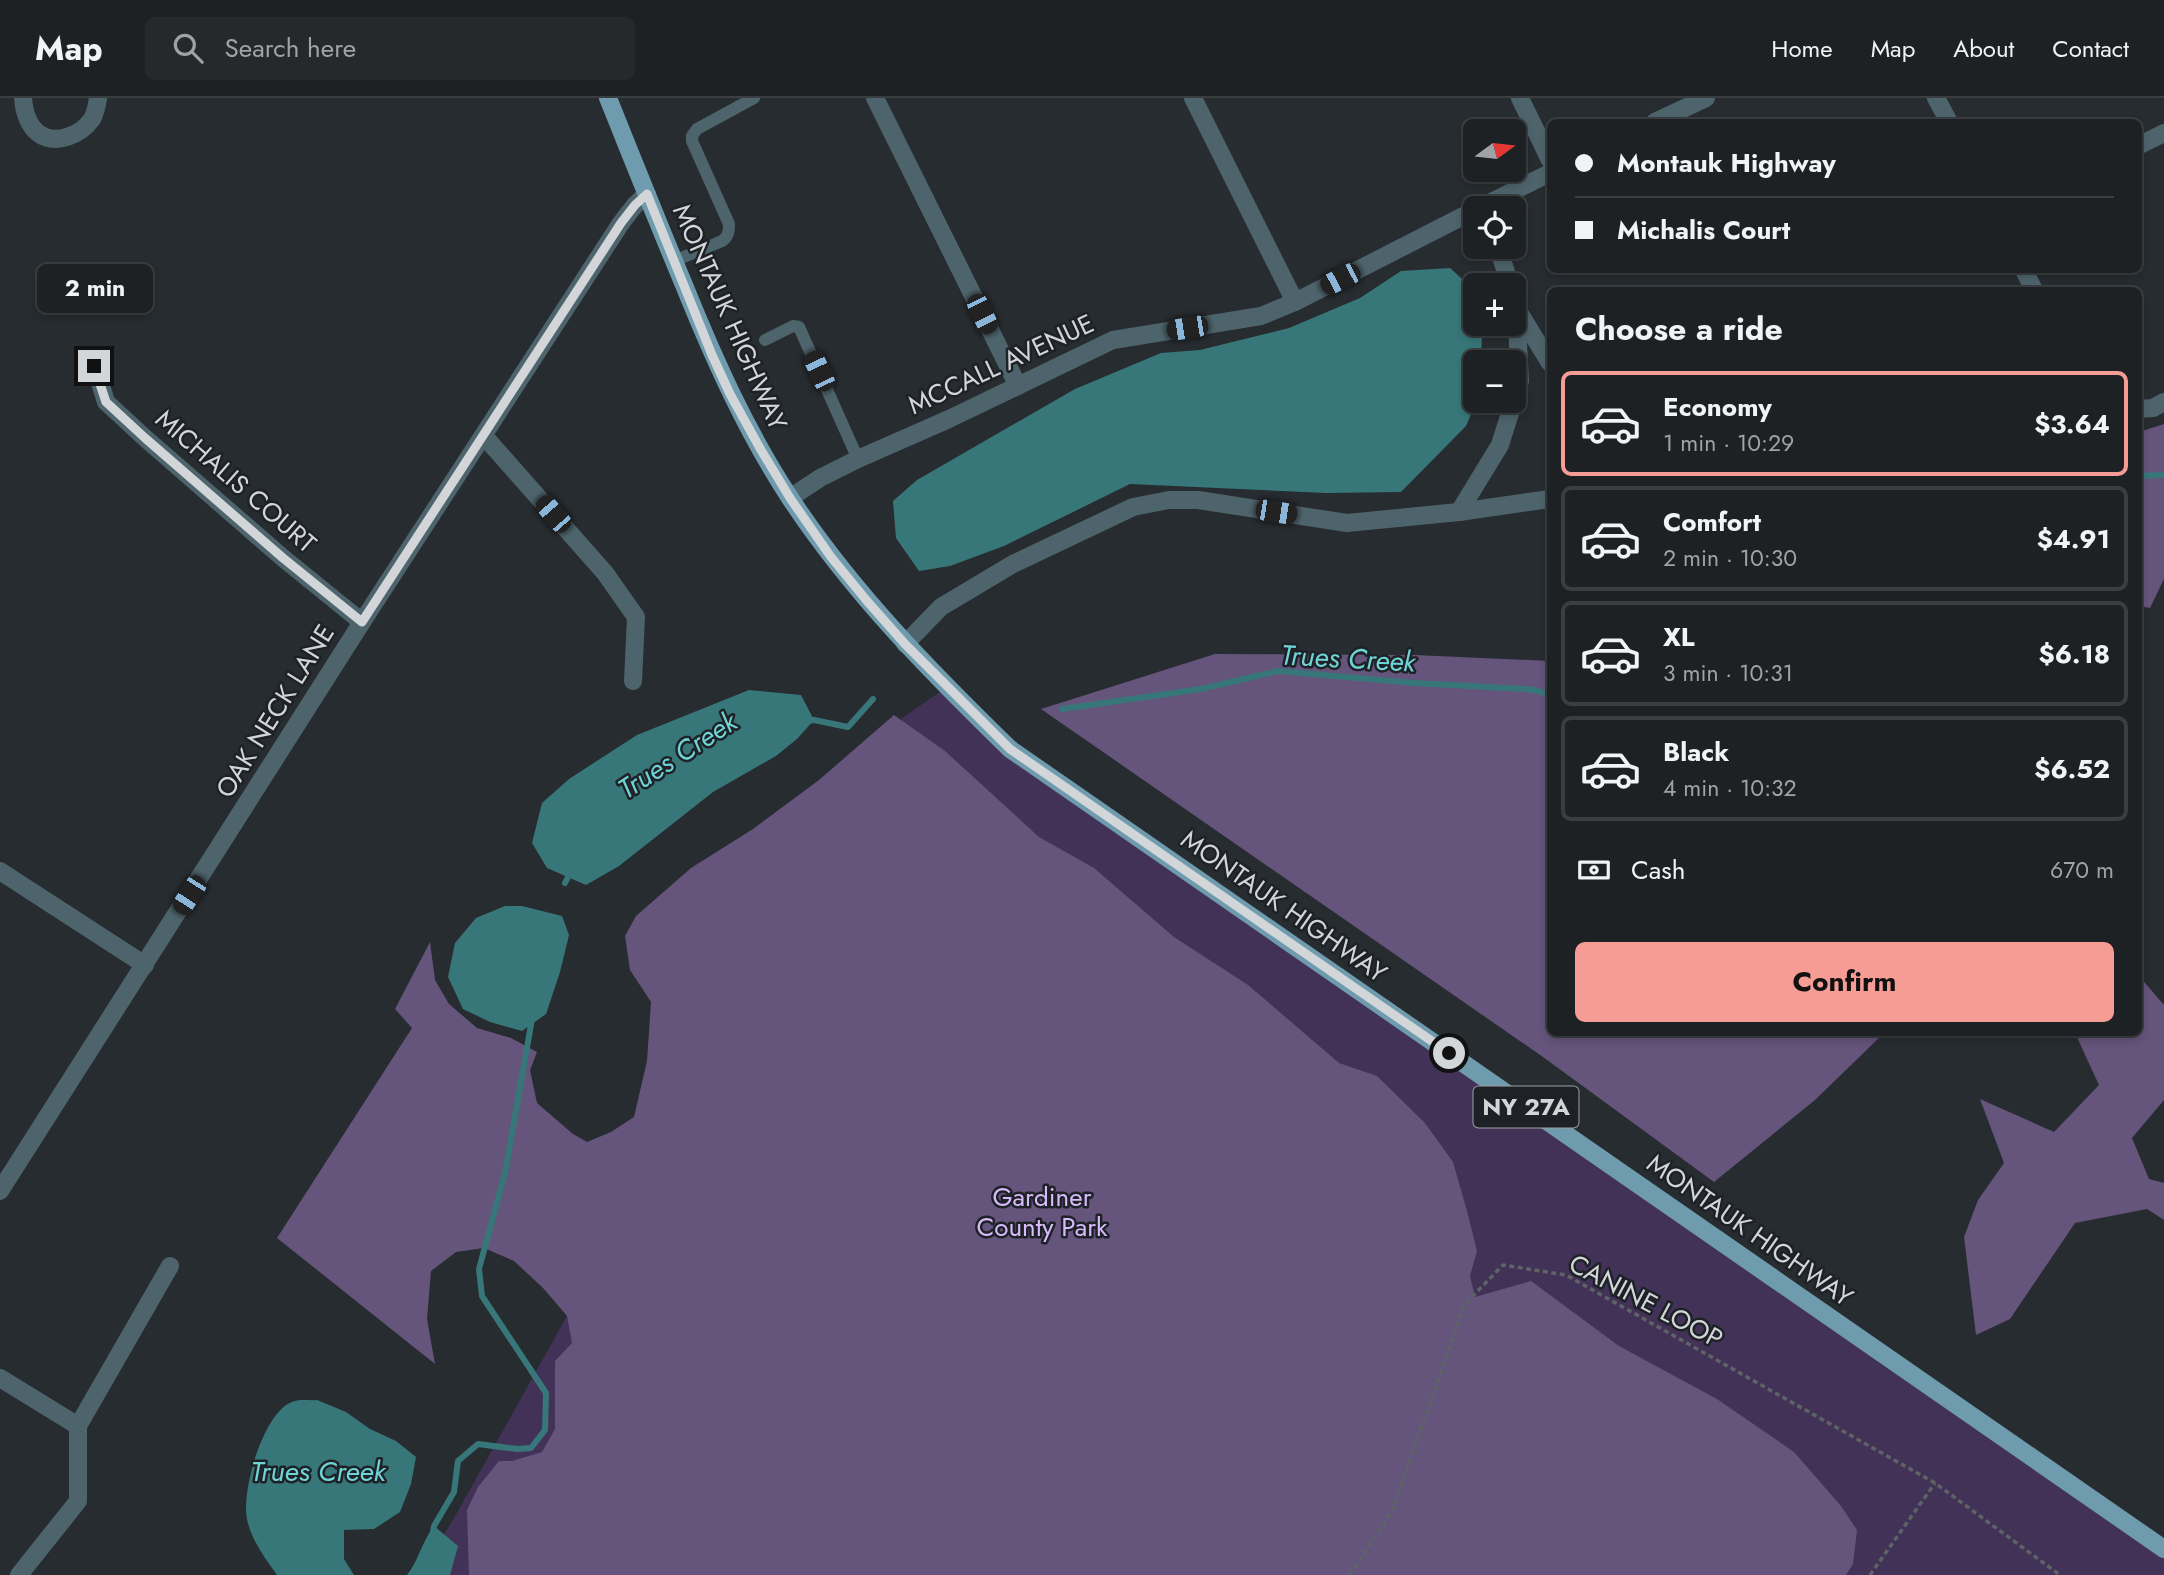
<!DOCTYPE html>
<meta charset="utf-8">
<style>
:root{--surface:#1d2124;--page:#25292c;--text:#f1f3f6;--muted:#a0a3a6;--line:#3b3e41;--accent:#f59c95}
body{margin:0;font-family:Jost,sans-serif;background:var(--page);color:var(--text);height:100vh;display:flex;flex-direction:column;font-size:26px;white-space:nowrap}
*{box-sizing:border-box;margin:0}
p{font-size:23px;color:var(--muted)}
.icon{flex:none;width:38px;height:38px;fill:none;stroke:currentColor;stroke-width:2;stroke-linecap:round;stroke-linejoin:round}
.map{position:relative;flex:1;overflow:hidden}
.side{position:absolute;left:1547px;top:189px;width:595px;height:749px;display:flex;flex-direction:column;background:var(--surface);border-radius:10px;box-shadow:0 4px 10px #0003,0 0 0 2px var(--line)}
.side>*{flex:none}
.guide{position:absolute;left:1547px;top:21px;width:595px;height:154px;border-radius:10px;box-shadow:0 4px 10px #0003,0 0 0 2px var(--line);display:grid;align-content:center;height:154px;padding:0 28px;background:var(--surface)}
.needle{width:46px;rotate:75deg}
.tools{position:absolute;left:1463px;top:21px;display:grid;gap:14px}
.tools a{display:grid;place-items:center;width:63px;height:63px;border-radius:10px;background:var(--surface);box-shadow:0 4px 10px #0003,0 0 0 2px var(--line);font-size:35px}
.end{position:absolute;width:32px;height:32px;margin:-16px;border:9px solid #d3d6d9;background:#111;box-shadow:0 0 0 4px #111}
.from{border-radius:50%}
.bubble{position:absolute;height:49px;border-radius:10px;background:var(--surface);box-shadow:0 4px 10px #0003,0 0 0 2px var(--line);font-size:23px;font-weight:700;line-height:49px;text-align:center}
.car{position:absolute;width:21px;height:42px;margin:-21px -10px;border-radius:9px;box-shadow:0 0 5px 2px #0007;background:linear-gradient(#222 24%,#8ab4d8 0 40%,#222 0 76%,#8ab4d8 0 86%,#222 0)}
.guide b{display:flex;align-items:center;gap:24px;height:66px;font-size:26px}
.guide b+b{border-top:2px solid var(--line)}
.guide i{width:18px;height:18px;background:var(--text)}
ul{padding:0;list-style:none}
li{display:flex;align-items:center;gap:21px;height:105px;margin:0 14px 10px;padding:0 14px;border:4px solid var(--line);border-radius:10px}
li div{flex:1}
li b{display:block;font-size:26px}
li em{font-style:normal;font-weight:700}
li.selected{border-color:var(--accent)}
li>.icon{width:63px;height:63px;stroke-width:1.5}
h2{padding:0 28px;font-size:32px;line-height:84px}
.pay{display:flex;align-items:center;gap:18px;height:77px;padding:0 28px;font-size:26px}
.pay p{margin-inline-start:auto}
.action{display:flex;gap:14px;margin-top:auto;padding:14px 28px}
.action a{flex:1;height:80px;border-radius:10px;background:var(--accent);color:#111;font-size:28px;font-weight:700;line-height:80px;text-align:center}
header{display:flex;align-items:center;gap:42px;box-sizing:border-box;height:98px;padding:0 35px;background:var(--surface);border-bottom:2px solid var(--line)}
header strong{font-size:33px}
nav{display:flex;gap:38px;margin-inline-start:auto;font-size:24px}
.search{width:490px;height:63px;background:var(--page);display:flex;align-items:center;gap:18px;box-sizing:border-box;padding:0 24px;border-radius:10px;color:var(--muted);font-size:26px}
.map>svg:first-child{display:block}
</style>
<header>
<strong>Map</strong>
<div class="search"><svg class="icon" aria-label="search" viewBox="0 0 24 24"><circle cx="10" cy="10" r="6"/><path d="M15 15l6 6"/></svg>Search here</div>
<nav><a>Home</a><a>Map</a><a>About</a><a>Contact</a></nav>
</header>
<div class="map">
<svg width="2164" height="1477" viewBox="0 0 2164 1477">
<rect width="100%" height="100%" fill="#272c30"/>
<polygon fill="#433257" points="947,589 1016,655 2164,1451 2164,1477 419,1477 454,1420 902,620"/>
<g fill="#65547b">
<polygon points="2164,326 2164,481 2150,510 2139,508 2139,334"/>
<polygon points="1215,556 1415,557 1550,563 1550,934 1884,935 1815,1002 1714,1084 1543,959 1041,611"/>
<polygon points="894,617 945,653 1039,739 1094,770 1174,839 1248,887 1339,965 1377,978 1425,1025 1453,1064 1467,1113 1477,1153 1470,1178 1475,1199 1531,1183 1619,1248 1717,1301 1794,1354 1841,1408 1857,1432 1853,1466 1846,1477 469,1477 467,1412 478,1389 499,1363 512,1363 542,1354 555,1331 555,1263 572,1245 567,1218 543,1190 514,1163 484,1150 456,1154 431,1173 427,1221 435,1266 277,1140 412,930 395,911 430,844 435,882 449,906 477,930 511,940 537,954 530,972 537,1005 573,1036 587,1044 611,1034 634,1019 647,963 651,904 630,872 625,838 636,818 691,770 753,731 819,682"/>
<polygon points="2139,878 2164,907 2164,1002 2132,1040 2149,1081 2164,1085 2164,1122 2147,1111 2075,1125 2010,1221 1976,1237 1964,1139 1978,1102 2004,1065 1980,1001 2054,1034 2099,987 2075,935 2138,934"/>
</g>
<g fill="#387779">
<polygon points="1450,170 1473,191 1475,226 1480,226 1482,236 1481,264 1475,264 1475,303 1477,303 1466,328 1401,394 1326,395 1130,386 1004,448 950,468 919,473 896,440 893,403 917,382 1075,291 1161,255 1200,252 1289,230 1360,200 1401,173"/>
<polygon points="749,592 801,597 814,622 797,641 776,658 713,694 619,768 586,787 547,770 532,745 542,705 569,681 637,637"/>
<polygon points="505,808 522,808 562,818 569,837 560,874 546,916 522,933 490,924 463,911 448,879 455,845 476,820"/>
<path d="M317,1302l29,12 24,17 26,12 20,16 -5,27 -11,28 -26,17 -30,1v29l10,16h-77c-12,-17 -26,-35 -30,-56 -6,-28 17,-111 48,-118 7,-2 15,0 22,-1z"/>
<path d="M434,1428l24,20 -8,29h-43c12,-15 15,-34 27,-49z"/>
</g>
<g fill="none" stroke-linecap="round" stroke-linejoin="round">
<g stroke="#387779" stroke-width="6">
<polyline points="2138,378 2164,377"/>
<polyline points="1062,611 1201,591 1278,573 1414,585 1528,591 1550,596"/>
<polyline points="808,623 814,622 848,629 873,601"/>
<polyline points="565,785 572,771"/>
<polyline points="433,1434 434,1428 454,1394 458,1363 478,1346 517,1351 531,1350 545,1332 546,1295 482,1198 479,1171 505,1075 532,921"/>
</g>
<g stroke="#5e6366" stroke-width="3.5" stroke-dasharray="5 3.5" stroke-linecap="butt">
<polyline points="1350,1477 1392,1414 1465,1206 1503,1167 1566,1177 1935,1385 2060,1477"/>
<polyline points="1870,1477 1935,1385"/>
</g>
<g stroke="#4e646c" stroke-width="12">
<path d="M674,163l48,-20c6,-4 7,-9 7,-17l-37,-83v-5l5,-7 57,-31"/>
<polyline points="765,242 793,228 799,229 858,361"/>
</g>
<g stroke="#4e646c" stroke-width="18">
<path d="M23,0c1,13 4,26 15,35 17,13 43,2 54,-14 3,-5 5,-14 6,-21"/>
<polyline points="875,0 1018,288"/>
<polyline points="1193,0 1295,204"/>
<polyline points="1520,0 1550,62"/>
<polyline points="1936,0 1949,24"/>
<polyline points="1655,24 1706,0"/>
<polyline points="2138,48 2164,35"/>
<polyline points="1479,110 1550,75"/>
<polyline points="1498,149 1510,187"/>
<polyline points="2024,172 2034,192"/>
<polyline points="1517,211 1550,265"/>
<polyline points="95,268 106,304 145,340 283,460 362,524"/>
<polyline points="2138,311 2153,310 2164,304"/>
<polyline points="484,338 605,475 636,519 633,583"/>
<polyline points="790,400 820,380 858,361 949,321 1113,242 1261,218 1295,204 1475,112"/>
<polyline points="1459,414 1550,401"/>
<polyline points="905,546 941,509 1013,466 1133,409 1169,402 1198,402 1347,425 1459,414 1500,347 1520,283 1516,209"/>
<polyline points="0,773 145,867"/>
<polyline points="0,1093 362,524 621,125 635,107 647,96"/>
<polyline points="0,1280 78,1328"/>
<polyline points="19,1477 78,1403 78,1328 170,1168"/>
</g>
<path stroke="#6e9bad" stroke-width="18" d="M608,0c25,62 50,125 76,187 30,74 62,146 106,213 62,94 140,173 220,251l1154,800"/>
</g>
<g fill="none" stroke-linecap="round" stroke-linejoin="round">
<polyline stroke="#d3d6d9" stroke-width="9" points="94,268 106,304 145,340 283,460 362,524 621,125 635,107 647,96 712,257 730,296 761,352 790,400 831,459 867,503 905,546 1010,651 1449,955"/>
</g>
<g text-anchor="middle" stroke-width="5" stroke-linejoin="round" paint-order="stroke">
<rect fill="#1e2226" stroke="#9da0a3" stroke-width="2" x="1473.5" y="988.5" width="105" height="41" rx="5"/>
<g font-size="24" font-weight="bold" fill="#d3d6d9">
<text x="1526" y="1017">NY 27A</text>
</g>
<g font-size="26" fill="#d3d6d9" stroke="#1e2226">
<text transform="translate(730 219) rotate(66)" y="9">MONTAUK HIGHWAY</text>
<text transform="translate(1001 266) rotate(-25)" y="9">MCCALL AVENUE</text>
<text transform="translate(236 383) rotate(41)" y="9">MICHALIS COURT</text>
<text transform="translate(275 613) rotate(-58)" y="9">OAK NECK LANE</text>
<text transform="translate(1284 808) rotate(35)" y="9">MONTAUK HIGHWAY</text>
<text transform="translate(1750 1132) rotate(35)" y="9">MONTAUK HIGHWAY</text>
<text transform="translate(1646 1203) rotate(28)" y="9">CANINE LOOP</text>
</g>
<g font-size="26" fill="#d6bafb" stroke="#1e2226">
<text x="1042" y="1108">Gardiner<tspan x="1042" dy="30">County Park</tspan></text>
</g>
<g font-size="28" font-style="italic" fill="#6fd4d7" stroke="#1e2226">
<text transform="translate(1348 560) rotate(3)" y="10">Trues Creek</text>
<text transform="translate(677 657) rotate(-33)" y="10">Trues Creek</text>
<text x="318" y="1383">Trues Creek</text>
</g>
</g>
</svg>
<div class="tools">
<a><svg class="needle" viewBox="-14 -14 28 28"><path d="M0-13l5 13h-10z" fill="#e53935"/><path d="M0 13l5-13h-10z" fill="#a0a3a6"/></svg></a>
<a><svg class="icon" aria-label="locate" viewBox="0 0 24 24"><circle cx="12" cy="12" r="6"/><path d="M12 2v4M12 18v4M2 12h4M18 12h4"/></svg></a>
<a>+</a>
<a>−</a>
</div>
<i class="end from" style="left:1449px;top:955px"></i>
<i class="end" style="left:94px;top:268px"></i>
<div class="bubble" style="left:37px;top:166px;width:116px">2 min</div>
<i class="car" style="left:1340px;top:181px;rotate:243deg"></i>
<i class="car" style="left:982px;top:216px;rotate:154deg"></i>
<i class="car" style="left:1187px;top:230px;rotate:261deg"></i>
<i class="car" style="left:819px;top:273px;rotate:335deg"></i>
<i class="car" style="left:1276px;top:414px;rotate:99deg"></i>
<i class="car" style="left:553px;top:416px;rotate:319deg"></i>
<i class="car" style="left:189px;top:797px;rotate:213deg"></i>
<div class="guide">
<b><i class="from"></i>Montauk Highway</b>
<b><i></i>Michalis Court</b>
</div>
<section class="side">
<h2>Choose a ride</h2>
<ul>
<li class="selected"><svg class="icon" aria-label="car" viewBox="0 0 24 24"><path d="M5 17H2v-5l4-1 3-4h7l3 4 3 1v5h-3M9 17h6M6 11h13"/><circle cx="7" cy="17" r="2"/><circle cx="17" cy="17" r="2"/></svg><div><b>Economy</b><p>1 min · 10:29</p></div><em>$3.64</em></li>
<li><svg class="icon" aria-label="car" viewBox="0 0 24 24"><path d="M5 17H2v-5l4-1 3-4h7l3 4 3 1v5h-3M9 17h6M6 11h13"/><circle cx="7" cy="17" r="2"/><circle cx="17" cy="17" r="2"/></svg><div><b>Comfort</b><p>2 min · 10:30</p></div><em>$4.91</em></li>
<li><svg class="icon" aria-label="car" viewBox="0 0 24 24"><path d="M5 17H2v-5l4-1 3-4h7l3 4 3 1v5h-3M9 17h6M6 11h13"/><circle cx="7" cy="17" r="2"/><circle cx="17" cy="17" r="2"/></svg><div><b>XL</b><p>3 min · 10:31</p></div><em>$6.18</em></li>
<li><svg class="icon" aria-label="car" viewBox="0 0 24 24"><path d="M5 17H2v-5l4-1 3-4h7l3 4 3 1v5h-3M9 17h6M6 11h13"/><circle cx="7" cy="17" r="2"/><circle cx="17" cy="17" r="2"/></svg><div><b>Black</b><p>4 min · 10:32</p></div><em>$6.52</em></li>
</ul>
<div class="pay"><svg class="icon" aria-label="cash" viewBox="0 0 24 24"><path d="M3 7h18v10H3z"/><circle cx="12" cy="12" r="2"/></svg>Cash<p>670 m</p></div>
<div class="action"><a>Confirm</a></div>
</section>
</div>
